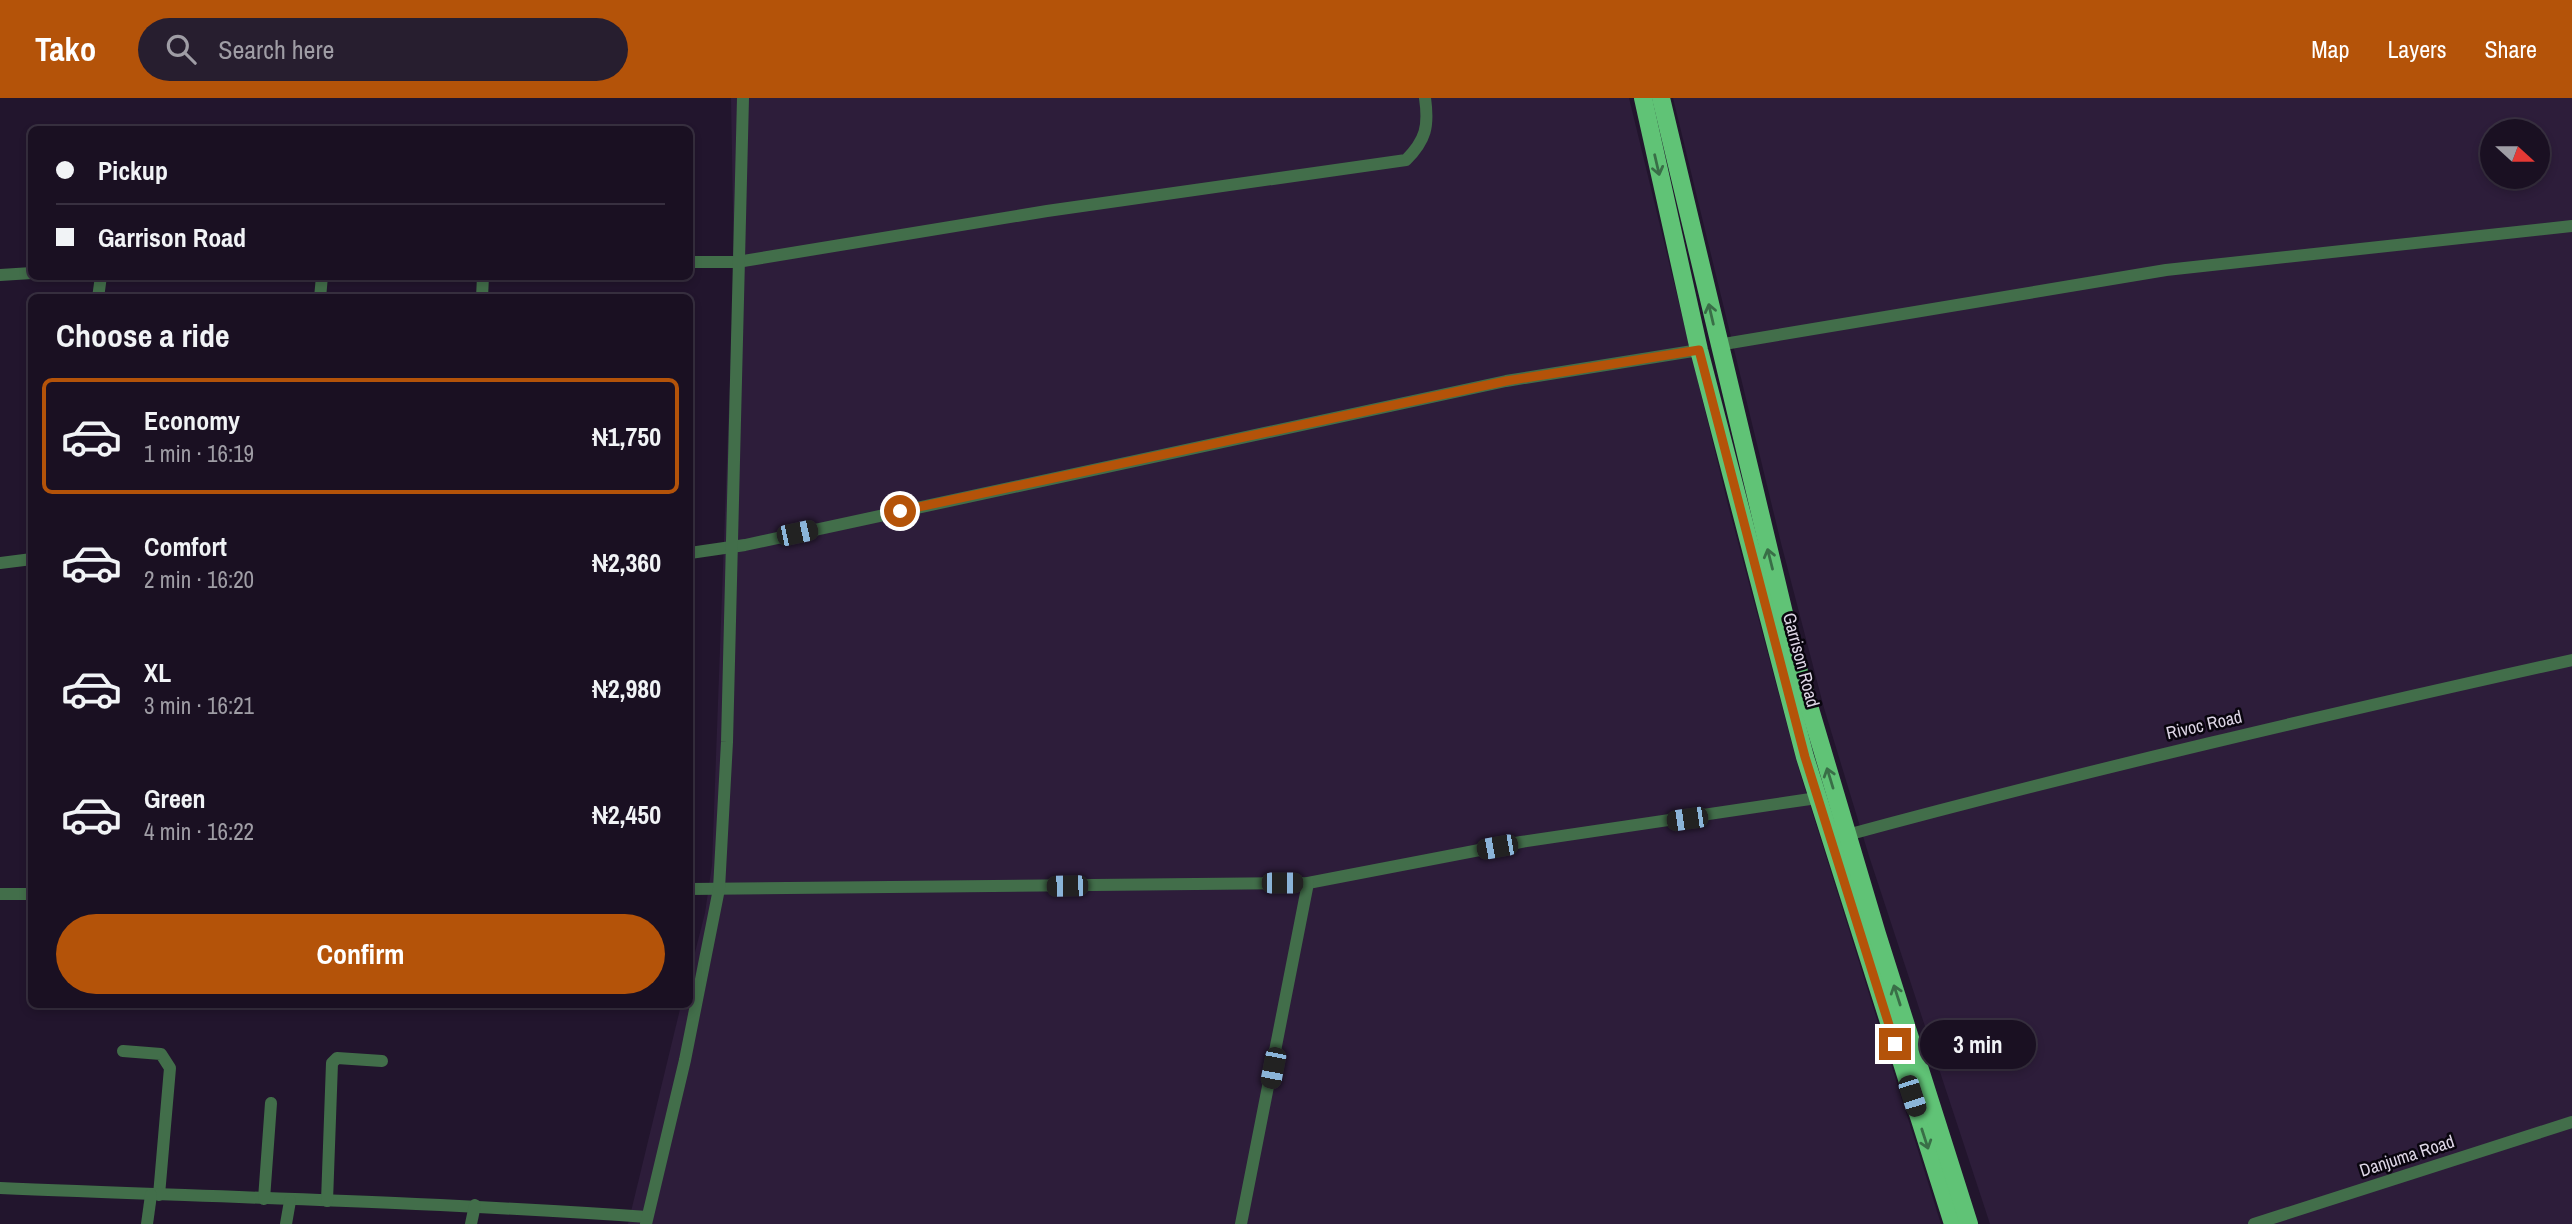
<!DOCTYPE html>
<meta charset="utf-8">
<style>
:root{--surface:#1a1022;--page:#271e2f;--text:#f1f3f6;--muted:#9f9da5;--line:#383040;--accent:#b45309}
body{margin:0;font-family:"Archivo Narrow",sans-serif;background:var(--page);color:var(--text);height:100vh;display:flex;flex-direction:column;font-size:26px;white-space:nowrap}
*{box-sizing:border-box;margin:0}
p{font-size:23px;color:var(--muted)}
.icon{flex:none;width:38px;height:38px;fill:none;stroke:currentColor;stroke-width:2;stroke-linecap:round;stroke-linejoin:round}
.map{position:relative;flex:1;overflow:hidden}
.drawer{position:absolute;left:28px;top:196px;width:665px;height:714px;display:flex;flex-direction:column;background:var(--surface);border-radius:10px;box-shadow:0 4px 10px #0003,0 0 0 2px var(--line)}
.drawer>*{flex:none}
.hud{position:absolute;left:28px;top:28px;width:665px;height:154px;border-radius:10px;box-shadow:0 4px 10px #0003,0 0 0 2px var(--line);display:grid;align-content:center;height:154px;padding:0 28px;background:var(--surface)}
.needle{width:46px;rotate:111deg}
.buttons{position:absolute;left:2480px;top:21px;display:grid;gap:14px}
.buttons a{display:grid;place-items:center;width:70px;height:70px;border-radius:50%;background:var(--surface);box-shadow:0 4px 10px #0003,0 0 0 2px var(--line);font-size:35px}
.end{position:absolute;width:32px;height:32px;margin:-16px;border:9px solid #b45309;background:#fff;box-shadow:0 0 0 4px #fff}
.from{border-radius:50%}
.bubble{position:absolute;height:49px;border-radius:24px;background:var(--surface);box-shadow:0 4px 10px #0003,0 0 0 2px var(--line);font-size:23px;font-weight:700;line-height:49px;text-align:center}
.car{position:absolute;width:21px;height:42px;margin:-21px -10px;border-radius:9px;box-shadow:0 0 5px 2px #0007;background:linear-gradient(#222 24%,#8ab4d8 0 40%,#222 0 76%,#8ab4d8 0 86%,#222 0)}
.hud b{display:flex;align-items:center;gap:24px;height:66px;font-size:26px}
.hud b+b{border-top:2px solid var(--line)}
.hud i{width:18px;height:18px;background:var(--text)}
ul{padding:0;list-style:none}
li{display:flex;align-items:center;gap:21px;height:116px;margin:0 14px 10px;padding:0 14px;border:4px solid transparent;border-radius:10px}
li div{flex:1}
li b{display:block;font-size:26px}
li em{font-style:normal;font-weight:700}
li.current{border-color:var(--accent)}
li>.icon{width:63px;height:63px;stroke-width:1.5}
h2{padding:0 28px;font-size:32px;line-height:84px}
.action{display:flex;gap:14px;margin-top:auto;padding:14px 28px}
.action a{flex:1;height:80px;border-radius:42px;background:var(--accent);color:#fff;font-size:28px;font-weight:700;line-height:80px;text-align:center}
header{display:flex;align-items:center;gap:42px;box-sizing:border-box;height:98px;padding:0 35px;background:var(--accent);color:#fff}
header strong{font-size:33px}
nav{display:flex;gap:38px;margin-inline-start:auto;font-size:24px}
.search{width:490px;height:63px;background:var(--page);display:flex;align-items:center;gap:18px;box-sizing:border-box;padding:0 24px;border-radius:38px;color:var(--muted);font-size:26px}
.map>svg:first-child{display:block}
</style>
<header>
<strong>Tako</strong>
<div class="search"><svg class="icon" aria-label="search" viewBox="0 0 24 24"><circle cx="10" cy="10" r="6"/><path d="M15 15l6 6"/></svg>Search here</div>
<nav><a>Map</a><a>Layers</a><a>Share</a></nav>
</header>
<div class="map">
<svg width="2572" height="1126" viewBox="0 0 2572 1126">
<rect width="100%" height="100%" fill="#22152d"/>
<g fill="#2d1d3a" fill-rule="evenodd">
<polygon points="731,0 1629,0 1728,407 1799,672 1941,1126 628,1126 681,907 690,906 690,874 705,815 712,767 734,171"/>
<path d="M1673,0h899v1126h-582l-121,-368 -45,-148 -43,-165zM2492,33h46v46h-46z"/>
</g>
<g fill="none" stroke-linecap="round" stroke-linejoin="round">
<g stroke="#426e4a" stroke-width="12">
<path d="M690,164h47l310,-51 359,-51c20,-20 23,-34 19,-62"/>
<polyline points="0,177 32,175"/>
<polyline points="98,200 101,178"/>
<polyline points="320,200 322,178"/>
<polyline points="482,200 483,178"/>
<polyline points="1718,247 2166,172 2572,128"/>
<polyline points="690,455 745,447 1506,283 1699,252"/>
<polyline points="0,465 32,461"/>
<path d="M1847,737c240,-65 482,-121 725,-175"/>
<polyline points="690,791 1308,785 1521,744 1817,700"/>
<polyline points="0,796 32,796"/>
<polyline points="123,953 161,956 170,970 159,1097"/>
<path d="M0,1090c216,9 432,14 647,29"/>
<polyline points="264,1101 271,1005"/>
<polyline points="327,1103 332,965 337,960 382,963"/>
<polyline points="147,1126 151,1097"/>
<polyline points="286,1126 290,1103"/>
<polyline points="471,1126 475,1107"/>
<polyline points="646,1126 685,962 719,791 727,644 743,0"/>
<polyline points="1241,1126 1308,785"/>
<polyline points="2254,1126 2572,1024"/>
</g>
<g stroke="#60c376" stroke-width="18">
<polyline points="1643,0 1699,252 1805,659 1953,1126"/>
<polyline points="1661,0 1794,557 1877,836 1969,1126"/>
</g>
</g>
<defs><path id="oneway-shaft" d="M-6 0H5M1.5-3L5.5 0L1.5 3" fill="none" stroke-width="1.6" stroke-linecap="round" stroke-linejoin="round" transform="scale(1.75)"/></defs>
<g stroke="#396e47">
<use href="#oneway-shaft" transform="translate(1657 67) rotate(77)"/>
<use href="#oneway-shaft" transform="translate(1711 216) rotate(-103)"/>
<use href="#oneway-shaft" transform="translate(1770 461) rotate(-104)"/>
<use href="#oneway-shaft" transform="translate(1830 680) rotate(-107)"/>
<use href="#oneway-shaft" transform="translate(1897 897) rotate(-108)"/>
<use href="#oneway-shaft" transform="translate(1925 1041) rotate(72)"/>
</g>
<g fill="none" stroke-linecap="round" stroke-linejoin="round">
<polyline stroke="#b45309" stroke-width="9" points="900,413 1506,283 1699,252 1805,659 1895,946"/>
</g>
<g text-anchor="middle" stroke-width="5" stroke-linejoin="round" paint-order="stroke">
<g font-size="18" fill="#ddd5e5" stroke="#09050e">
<text transform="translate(1801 562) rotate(75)" y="6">Garrison Road</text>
<text transform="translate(2204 627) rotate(-13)" y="6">Rivoc Road</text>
<text transform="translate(2407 1058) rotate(-18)" y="6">Danjuma Road</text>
</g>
</g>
</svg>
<div class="buttons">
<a><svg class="needle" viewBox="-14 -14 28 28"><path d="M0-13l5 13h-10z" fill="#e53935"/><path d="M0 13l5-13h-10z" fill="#9f9da5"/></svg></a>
</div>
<i class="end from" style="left:900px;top:413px"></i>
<i class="end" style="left:1895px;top:946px"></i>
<div class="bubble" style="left:1920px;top:922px;width:116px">3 min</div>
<i class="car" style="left:797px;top:435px;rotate:78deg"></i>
<i class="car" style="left:1687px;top:721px;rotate:262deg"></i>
<i class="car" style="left:1497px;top:749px;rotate:260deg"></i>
<i class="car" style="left:1282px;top:785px;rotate:90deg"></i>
<i class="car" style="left:1067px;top:788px;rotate:269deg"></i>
<i class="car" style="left:1273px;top:970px;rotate:191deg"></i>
<i class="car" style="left:1912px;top:998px;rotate:162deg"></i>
<div class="hud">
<b><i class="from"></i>Pickup</b>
<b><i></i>Garrison Road</b>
</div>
<section class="drawer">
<h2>Choose a ride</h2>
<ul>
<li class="current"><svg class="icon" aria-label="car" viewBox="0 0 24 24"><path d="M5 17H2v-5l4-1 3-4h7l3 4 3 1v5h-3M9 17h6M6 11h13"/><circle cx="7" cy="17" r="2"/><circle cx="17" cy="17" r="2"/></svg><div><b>Economy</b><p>1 min · 16:19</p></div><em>₦1,750</em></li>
<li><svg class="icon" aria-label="car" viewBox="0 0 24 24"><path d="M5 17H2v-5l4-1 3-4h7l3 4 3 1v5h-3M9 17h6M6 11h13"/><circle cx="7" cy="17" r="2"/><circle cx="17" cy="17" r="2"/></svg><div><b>Comfort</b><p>2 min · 16:20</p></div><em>₦2,360</em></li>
<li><svg class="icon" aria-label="car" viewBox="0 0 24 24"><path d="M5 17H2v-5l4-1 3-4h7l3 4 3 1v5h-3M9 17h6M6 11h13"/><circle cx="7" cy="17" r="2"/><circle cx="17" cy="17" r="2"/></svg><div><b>XL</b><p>3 min · 16:21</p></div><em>₦2,980</em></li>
<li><svg class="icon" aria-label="car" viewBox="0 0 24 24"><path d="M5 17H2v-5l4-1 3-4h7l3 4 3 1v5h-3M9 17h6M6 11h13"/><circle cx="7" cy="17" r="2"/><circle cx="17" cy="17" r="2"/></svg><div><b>Green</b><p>4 min · 16:22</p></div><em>₦2,450</em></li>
</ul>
<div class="action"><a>Confirm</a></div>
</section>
</div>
